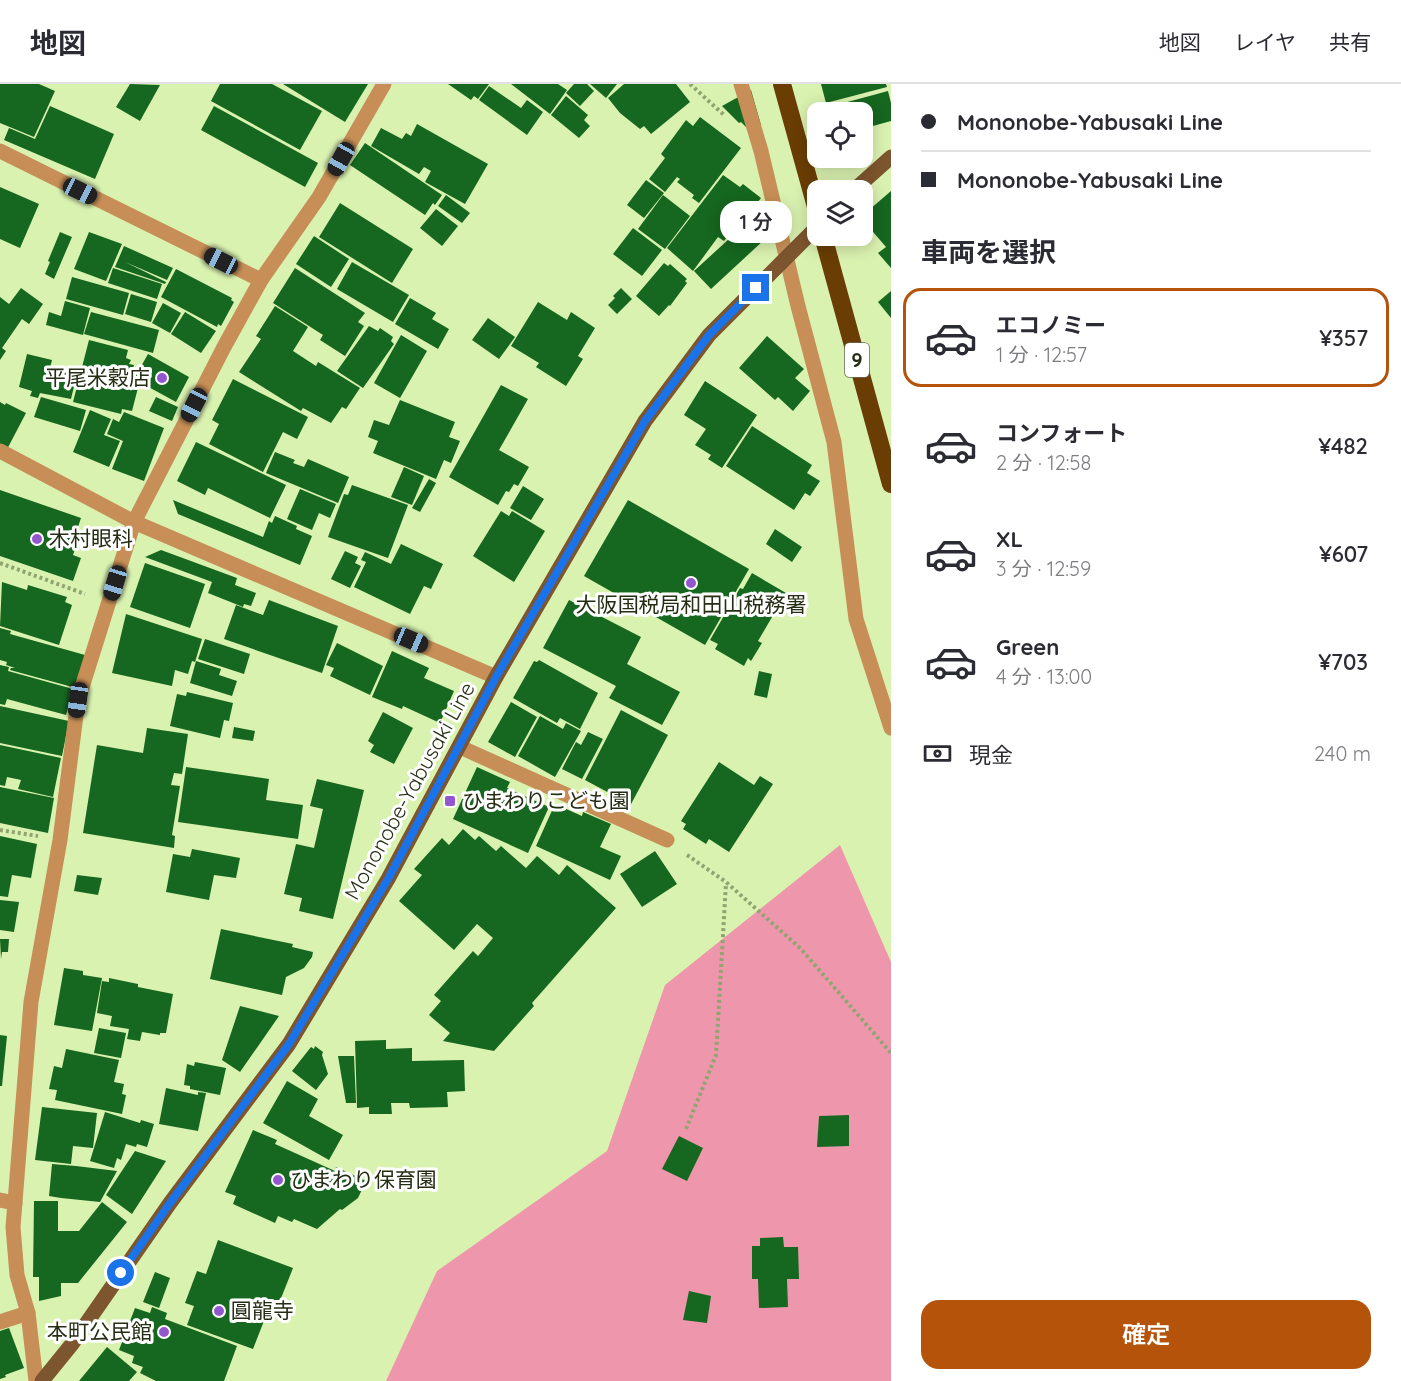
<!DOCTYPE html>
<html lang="ja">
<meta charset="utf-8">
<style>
:root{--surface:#fff;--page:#f7f7f7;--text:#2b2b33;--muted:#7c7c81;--line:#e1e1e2;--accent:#b45309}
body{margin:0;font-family:Quicksand,"Noto Sans JP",sans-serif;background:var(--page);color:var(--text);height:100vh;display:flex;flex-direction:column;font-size:22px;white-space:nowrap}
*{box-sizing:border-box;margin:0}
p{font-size:20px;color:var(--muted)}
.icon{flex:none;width:33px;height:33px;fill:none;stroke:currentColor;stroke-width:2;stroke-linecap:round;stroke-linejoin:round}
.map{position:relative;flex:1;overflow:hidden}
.drawer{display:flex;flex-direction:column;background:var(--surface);width:510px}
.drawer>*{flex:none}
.guide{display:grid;align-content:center;height:132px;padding:0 30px;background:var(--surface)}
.controls{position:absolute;left:807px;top:18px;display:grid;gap:12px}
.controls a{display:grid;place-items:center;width:66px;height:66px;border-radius:12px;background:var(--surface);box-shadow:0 3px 15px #0003;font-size:30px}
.end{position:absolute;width:27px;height:27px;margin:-14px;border:8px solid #1a73e8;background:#fff;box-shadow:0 0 0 3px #fff}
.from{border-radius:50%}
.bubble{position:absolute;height:42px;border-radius:18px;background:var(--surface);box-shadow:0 3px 15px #0003;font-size:20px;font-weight:600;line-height:42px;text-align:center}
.car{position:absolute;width:18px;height:36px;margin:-18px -9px;border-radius:8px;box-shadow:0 0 4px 2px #0007;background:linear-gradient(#222 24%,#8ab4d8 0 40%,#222 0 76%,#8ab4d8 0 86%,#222 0)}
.guide b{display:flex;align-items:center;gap:21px;height:57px;font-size:22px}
.guide b+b{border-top:2px solid var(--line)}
.guide i{width:15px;height:15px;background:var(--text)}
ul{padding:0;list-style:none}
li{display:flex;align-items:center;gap:18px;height:99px;margin:0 12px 9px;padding:0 18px;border:3px solid transparent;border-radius:18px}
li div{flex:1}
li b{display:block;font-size:22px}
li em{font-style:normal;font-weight:600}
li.selected{border-color:var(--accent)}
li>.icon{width:54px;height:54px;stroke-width:1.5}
h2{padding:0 30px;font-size:27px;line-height:72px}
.pay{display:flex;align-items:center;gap:15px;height:66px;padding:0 30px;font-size:22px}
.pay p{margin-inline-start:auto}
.primary-button{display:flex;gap:12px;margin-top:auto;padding:12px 30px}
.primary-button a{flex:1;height:69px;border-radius:18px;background:var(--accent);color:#fff;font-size:24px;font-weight:600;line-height:69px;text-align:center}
header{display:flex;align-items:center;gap:36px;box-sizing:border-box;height:84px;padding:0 30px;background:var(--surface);border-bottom:2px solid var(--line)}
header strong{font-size:28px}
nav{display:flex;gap:33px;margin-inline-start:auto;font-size:21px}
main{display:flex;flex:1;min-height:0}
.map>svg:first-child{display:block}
</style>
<header>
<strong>地図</strong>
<nav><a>地図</a><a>レイヤ</a><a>共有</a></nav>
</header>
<main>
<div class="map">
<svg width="891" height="1297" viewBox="0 0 891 1297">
<rect width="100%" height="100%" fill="#daf2b0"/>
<polygon fill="#ee97ac" points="840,761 891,878 891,1297 386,1297 437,1187 607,1067 665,901"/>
<g fill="#16671f">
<polygon points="0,0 39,0 55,7 34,53 0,39"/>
<polygon points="130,0 160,1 140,37 116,23"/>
<polygon points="220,0 272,0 322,27 300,66 211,17"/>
<polygon points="283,0 368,0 345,38"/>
<polygon points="448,0 489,0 478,15 474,12 471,16"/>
<polygon points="511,0 558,0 567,6 550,30"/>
<polygon points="574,0 587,0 594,7 580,22 566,9"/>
<polygon points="590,0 617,0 606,14"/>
<polygon points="624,0 676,0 690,18 651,50 644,42 640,45 620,29 608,14"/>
<polygon points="821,0 886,0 887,3 826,19"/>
<polygon points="489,2 521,24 527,16 543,28 527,51 479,16"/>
<polygon points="751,6 761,41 750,47 741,38 739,39 722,22"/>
<polygon points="888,7 891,19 891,37 862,45 862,28 831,28 829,23"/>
<polygon points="566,12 588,31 584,36 590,42 579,54 551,31"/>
<polygon points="50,22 114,50 95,95 4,56 9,44 35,55"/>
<polygon points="214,22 318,79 305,103 201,46"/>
<polygon points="700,33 741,64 699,119 692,114 694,111 677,98 680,95 677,93 665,108 649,95 665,74 661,70 686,36 693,42"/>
<polygon points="417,40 488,80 465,120 425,98 431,87 424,83 419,90 371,62 381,44 402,55 406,49 411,52"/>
<polygon points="365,59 442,111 435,121 433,119 425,131 350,81"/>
<polygon points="723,91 740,103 743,100 761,114 740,141 738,139 724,157 718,153 693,187 667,164"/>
<polygon points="646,96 664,109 644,134 627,121"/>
<polygon points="0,103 39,120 20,164 0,155"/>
<polygon points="891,107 891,184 878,169 886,163 862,135 862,132"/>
<polygon points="446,111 470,129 462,139 438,122"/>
<polygon points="663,111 690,132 665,165 638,145"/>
<polygon points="340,119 413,165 392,199 319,153"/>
<polygon points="436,125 458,142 442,162 420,144"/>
<polygon points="753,133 761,141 755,146 764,156 711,205 694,187"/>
<polygon points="633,144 662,166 642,192 613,170"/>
<polygon points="60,148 72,153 54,195 45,190 50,178 48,177"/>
<polygon points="89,148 122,160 106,197 74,185"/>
<polygon points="314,152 349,175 331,203 296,180"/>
<polygon points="124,162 173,184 167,196 125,178 166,198 165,200 115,183"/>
<polygon points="352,178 409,211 393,238 337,205"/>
<polygon points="664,179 668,182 670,180 687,195 685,197 687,199 670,222 669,221 659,232 636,212"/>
<polygon points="113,184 162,200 157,215 108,199"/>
<polygon points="295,184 365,229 358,238 364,242 345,272 320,256 323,251 273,219"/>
<polygon points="176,185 232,214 231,216 234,218 221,242 218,240 217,243 161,213"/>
<polygon points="72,193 129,209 123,231 66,215"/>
<polygon points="21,204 43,220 29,240 22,235 2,264 6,267 0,276 0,213 9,220"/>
<polygon points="621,204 632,215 617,230 608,221 615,214 613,212"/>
<polygon points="891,207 891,234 878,218"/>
<polygon points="131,210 157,218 151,238 125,230"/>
<polygon points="410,214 436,229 432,235 449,245 438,265 395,240"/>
<polygon points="65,217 90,224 83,251 46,241 49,228 61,232"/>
<polygon points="538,218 567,236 571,228 595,244 578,272 583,275 566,302 536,283 539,279 511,262"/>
<polygon points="163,219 181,229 170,249 152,239"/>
<polygon points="275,222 308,243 293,267 316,282 318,278 360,304 346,325 342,323 331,339 303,324 301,327 239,288 261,255 256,252"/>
<polygon points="91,228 159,246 153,269 84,250"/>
<polygon points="185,228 216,247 201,269 171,250"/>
<polygon points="488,234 515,253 499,275 472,256"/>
<polygon points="369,242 378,247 380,244 393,253 391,257 394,260 363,304 337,287"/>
<polygon points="401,251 427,267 400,314 374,299"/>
<polygon points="767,252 804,285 795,294 810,307 793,327 778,313 775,316 739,284"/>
<polygon points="89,256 128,266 126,274 131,276 129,280 134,281 129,298 139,300 132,327 122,325 121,330 73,318"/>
<polygon points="27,270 52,276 50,284 77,290 71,315 40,309 38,314 30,312 32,307 19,303"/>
<polygon points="148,270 189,293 176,318 134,295"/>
<polygon points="233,295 308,333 297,355 283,348 263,388 209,360 219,340 212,336"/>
<polygon points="705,297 757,331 722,384 708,375 711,371 695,361 706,345 684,331"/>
<polygon points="501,301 528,315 499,366 529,383 518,402 514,400 509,408 506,407 498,421 449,393"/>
<polygon points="41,313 86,326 80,347 34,333"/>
<polygon points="156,313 178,323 172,337 149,327"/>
<polygon points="400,316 455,338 449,353 460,357 451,379 444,376 436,395 373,369 378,357 368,353 374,336 389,341"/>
<polygon points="0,318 5,321 6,319 26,329 4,371 0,369"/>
<polygon points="90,326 111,335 104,351 120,357 109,383 73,368"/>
<polygon points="124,328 164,344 144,397 112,385 123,357 107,350 113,335 119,338"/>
<polygon points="752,342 812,381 807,389 820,397 810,412 805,409 794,426 726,382"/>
<polygon points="196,358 286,401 270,434 208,404 205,411 177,397"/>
<polygon points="275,368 295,376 293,379 304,383 308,375 349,393 338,419 266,389"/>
<polygon points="404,383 424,392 412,421 391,413"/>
<polygon points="429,395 436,399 420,428 412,424"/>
<polygon points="352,401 408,421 388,474 328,453 344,410 348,411"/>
<polygon points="523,402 544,415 531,436 510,424"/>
<polygon points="300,405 336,420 330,434 319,429 312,446 287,435"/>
<polygon points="0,406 81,434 72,461 76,462 73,471 81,474 73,497 0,472"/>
<polygon points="173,416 263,453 269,437 272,439 275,432 297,442 296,445 312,452 300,481 178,430"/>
<polygon points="628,416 749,485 705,561 584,492"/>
<polygon points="501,427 509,432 512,427 545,447 514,498 473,472"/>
<polygon points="775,445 802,463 792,478 766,460"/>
<polygon points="401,460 443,480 431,505 424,502 410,530 354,503 366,478 361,476 365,468 391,480"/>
<polygon points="161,466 237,494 235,501 256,509 251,522 244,520 243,523 208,509 212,498 145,473"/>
<polygon points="345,467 358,473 355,479 361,482 350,504 331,495"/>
<polygon points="145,479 205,500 190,544 130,523"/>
<polygon points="752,489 786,509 758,557 762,559 751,577 748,574 744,582 715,565 718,560 710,556 740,504 743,505"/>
<polygon points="2,498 27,506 28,501 67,513 65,518 72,521 59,561 0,542"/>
<polygon points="269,516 338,542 322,589 224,555 236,521 263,531"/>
<polygon points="569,516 641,553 627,580 680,608 662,641 609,614 616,602 543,564"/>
<polygon points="126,530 202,555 195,578 192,577 188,590 175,586 172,602 112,589"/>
<polygon points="0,544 11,547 10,550 85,571 76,604 10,586 11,584 15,584 6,581 7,578 0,576"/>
<polygon points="205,555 250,570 244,590 198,575"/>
<polygon points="337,559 383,582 370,611 330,592 334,584 326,581"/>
<polygon points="392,567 429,584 424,594 454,607 440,639 403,622 402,625 372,613"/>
<polygon points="539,576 598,609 580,645 560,634 557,639 513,614 534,577 537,578"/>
<polygon points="196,577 221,585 219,591 237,597 232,612 190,599"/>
<polygon points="0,581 9,583 8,587 73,605 66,631 7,615 5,621 0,620"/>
<polygon points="759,587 772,590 767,614 754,611"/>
<polygon points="187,608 233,619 229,637 224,636 220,654 170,642 177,610 186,612"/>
<polygon points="511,618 537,633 515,673 488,658"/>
<polygon points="0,622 69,637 62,672 0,659"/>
<polygon points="621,626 668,651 630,722 624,719 627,714 612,707 611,710 585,696"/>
<polygon points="383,628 413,644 394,680 370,668 374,661 368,657"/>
<polygon points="540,632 563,645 566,639 581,647 555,693 518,672"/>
<polygon points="234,643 255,647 253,657 232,654"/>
<polygon points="147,644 188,650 182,690 174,689 171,701 180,702 172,751 175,752 174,764 83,749 97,661 143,669"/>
<polygon points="588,648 603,655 582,695 562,685 576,658 581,661"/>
<polygon points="0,661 61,674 53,713 18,705 21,696 7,693 5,702 0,701"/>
<polygon points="719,678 754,701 760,692 773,700 729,768 709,755 706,760 683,745 686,740 681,737"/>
<polygon points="186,683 269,695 266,716 303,721 298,755 178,738"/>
<polygon points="477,683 510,698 507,704 549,723 528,769 453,735"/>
<polygon points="317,695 364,706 333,835 299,827 302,814 284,810 296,760 314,764 323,725 310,722"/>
<polygon points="0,703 54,714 48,749 0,739"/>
<polygon points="555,720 582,732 583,728 611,740 600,763 621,772 610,796 536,762"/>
<polygon points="463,745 475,756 479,752 496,767 501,762 526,784 537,772 559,791 567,781 616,824 532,919 534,922 494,967 443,957 450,949 429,931 441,917 434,911 473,867 478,872 493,854 477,840 454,866 399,817 422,791 414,785 442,754 449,761"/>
<polygon points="0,752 37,760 31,794 12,791 8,813 0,812"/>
<polygon points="192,765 240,774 236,794 214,791 209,816 166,808 173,770 190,773"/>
<polygon points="655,767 677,800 642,823 620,790"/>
<polygon points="77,791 102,794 98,811 74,807"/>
<polygon points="0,816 19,818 14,848 0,846"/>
<polygon points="221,845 293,860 292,863 313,868 312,873 304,884 286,893 282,911 210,895"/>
<polygon points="0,855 9,855 8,868 2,868 1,875"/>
<polygon points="64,884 83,887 83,891 102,894 92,947 54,941"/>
<polygon points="109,894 138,900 138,903 173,910 166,949 160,949 160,951 142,948 140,957 127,955 129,945 110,942 112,932 97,929 102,897 109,898"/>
<polygon points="240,922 279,932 240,988 222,976"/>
<polygon points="99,944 126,949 121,974 94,969"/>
<polygon points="0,951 7,952 2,1002 0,1002"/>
<polygon points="386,956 386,965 412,964 412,977 464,976 465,1007 447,1008 448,1023 410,1024 409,1019 391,1019 392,1030 369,1030 369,1023 357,1024 355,957"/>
<polygon points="315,962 323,968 322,971 328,990 316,1006 292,987 311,963 314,965"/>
<polygon points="66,965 119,976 114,998 124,1000 122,1010 126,1011 122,1030 55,1016 57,1006 49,1005 54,982 62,984"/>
<polygon points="338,972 354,972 356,1019 346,1019"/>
<polygon points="195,978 226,984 220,1011 190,1005 190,1002 184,1001 187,980 194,982"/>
<polygon points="287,997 318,1015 309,1032 343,1051 329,1076 263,1039"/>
<polygon points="166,1004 198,1011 198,1008 206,1009 198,1047 159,1040"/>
<polygon points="42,1023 97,1029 93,1064 73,1062 71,1080 35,1076"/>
<polygon points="105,1028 140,1039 141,1036 154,1040 147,1063 137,1060 136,1063 126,1060 121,1076 117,1074 114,1084 90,1077"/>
<polygon points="849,1031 849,1062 817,1063 819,1032"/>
<polygon points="253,1046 277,1056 275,1060 335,1087 336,1083 366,1097 358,1114 342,1126 340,1125 317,1145 294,1135 292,1138 278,1132 275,1139 233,1120 236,1112 225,1108"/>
<polygon points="679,1052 703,1064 687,1097 662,1085"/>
<polygon points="135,1067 166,1077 132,1130 106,1111"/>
<polygon points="52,1080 76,1082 117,1087 100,1118 61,1114 49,1112"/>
<polygon points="34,1117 58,1117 58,1147 79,1147 102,1118 127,1138 78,1199 61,1199 61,1212 39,1217 39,1193 33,1193"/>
<polygon points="783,1153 784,1163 798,1163 799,1195 787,1195 788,1223 759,1224 758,1195 752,1195 752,1162 760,1162 760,1154"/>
<polygon points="218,1156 293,1184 276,1227 269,1224 253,1265 187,1241 194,1222 185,1219 197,1187 206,1190"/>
<polygon points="155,1188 170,1194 159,1224 143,1218"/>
<polygon points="689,1207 711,1212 707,1239 683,1236"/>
<polygon points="152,1223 167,1229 165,1235 237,1262 224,1297 156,1297 140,1289 143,1283 132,1279 134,1272 119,1266 135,1224 150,1229"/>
<polygon points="9,1244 24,1284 5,1291 6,1293 0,1295 0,1247"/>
<polygon points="107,1263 137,1288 129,1297 79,1297"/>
</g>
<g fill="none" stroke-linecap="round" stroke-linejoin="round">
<g stroke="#91a371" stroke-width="4" stroke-dasharray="3 3" stroke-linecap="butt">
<polyline points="690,0 724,31"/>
<polyline points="0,479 85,510"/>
<polyline points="0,746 38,752"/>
<polyline points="687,771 726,798 801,865 891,969"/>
<polyline points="686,1045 716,971 726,799"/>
</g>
<g stroke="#c78f57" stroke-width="15">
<polyline points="741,0 761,67 798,222 834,358 856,535 891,644"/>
<polyline points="0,67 261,196"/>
<polyline points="0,367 134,438 496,593"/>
<polyline points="460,663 667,756"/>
<polyline points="0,1116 15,1119"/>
<polyline points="0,1238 28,1229"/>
<polyline points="36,1297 28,1229 17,1191 13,1143 31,918 60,756 78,616 134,438 224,263 261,196 319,113 384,0"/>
</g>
<g stroke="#7d552e" stroke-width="15">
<polyline points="854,106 891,73"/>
<polyline points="42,1297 72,1260 170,1119 289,960 388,795 496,593 645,337 709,251 818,142"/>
</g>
<g stroke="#6a3d04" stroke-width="18">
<polyline points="782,0 818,130"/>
<polyline points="823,152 891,400"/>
</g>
</g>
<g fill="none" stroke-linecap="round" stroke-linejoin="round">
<polyline stroke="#1a73e8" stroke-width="8" points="121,1189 170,1119 289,960 388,795 496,593 645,337 709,251 756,204"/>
</g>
<g fill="#9257ce" stroke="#fff" stroke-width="2">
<circle cx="162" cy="294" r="6"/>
<circle cx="37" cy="455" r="6"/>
<circle cx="691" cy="499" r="6"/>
<rect x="444" y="711" width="12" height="12" rx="3"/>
<circle cx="278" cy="1096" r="6"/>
<circle cx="219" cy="1227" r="6"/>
<circle cx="164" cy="1248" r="6"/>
</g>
<g text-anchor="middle" stroke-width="6" stroke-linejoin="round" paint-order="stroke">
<rect fill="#fff" stroke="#666d5a" stroke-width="1.5" x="845" y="259" width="24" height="34" rx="4.5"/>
<g font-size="20" font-weight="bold" fill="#252e14">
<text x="857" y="283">9</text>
</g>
<g font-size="21" fill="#252e14" stroke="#fff" text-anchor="start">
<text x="150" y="301" text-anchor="end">平尾米穀店</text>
<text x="49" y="462">木村眼科</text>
<text x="691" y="528" text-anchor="middle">大阪国税局和田山税務署</text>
<text x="462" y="724">ひまわりこども園</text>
<text x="290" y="1103">ひまわり保育園</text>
<text x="231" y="1234">圓龍寺</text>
<text x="152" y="1255" text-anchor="end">本町公民館</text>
</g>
<g font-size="21" fill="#252e14" stroke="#fff">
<text transform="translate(410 707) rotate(-61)" y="7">Mononobe-Yabusaki Line</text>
</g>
</g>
</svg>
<div class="controls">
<a><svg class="icon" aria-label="locate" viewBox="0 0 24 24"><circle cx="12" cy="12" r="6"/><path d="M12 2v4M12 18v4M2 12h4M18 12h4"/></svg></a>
<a><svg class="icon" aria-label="layers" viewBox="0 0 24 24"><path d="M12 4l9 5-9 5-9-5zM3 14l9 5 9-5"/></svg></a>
</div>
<i class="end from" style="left:121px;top:1189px"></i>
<i class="end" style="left:756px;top:204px"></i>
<div class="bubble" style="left:720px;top:117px;width:72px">1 分</div>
<i class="car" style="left:341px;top:75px;rotate:209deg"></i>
<i class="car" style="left:80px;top:107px;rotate:116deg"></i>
<i class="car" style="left:221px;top:177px;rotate:297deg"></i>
<i class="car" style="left:194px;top:321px;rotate:207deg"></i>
<i class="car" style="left:115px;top:499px;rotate:197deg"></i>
<i class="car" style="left:411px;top:556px;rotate:113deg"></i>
<i class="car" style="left:78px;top:616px;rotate:188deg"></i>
</div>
<section class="drawer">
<div class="guide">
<b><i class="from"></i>Mononobe-Yabusaki Line</b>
<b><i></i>Mononobe-Yabusaki Line</b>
</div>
<h2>車両を選択</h2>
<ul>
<li class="selected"><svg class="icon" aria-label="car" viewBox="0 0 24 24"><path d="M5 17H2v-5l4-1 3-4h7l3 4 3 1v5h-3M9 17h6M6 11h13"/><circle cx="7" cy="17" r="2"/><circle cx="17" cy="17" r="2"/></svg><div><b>エコノミー</b><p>1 分 · 12:57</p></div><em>¥357</em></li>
<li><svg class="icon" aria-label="car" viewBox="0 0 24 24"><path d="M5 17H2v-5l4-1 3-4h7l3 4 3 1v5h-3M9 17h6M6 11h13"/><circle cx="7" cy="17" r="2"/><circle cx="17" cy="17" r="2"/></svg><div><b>コンフォート</b><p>2 分 · 12:58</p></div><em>¥482</em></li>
<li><svg class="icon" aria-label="car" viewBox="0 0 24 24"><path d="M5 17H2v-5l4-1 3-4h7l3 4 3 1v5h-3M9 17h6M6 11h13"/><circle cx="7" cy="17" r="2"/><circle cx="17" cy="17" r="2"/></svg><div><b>XL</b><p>3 分 · 12:59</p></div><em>¥607</em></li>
<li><svg class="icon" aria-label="car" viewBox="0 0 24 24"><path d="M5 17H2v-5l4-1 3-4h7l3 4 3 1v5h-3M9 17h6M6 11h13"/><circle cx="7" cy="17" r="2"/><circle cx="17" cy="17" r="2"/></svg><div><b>Green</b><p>4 分 · 13:00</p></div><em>¥703</em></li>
</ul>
<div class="pay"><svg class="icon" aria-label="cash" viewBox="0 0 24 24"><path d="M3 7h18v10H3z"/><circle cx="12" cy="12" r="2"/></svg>現金<p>240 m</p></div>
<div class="primary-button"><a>確定</a></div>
</section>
</main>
